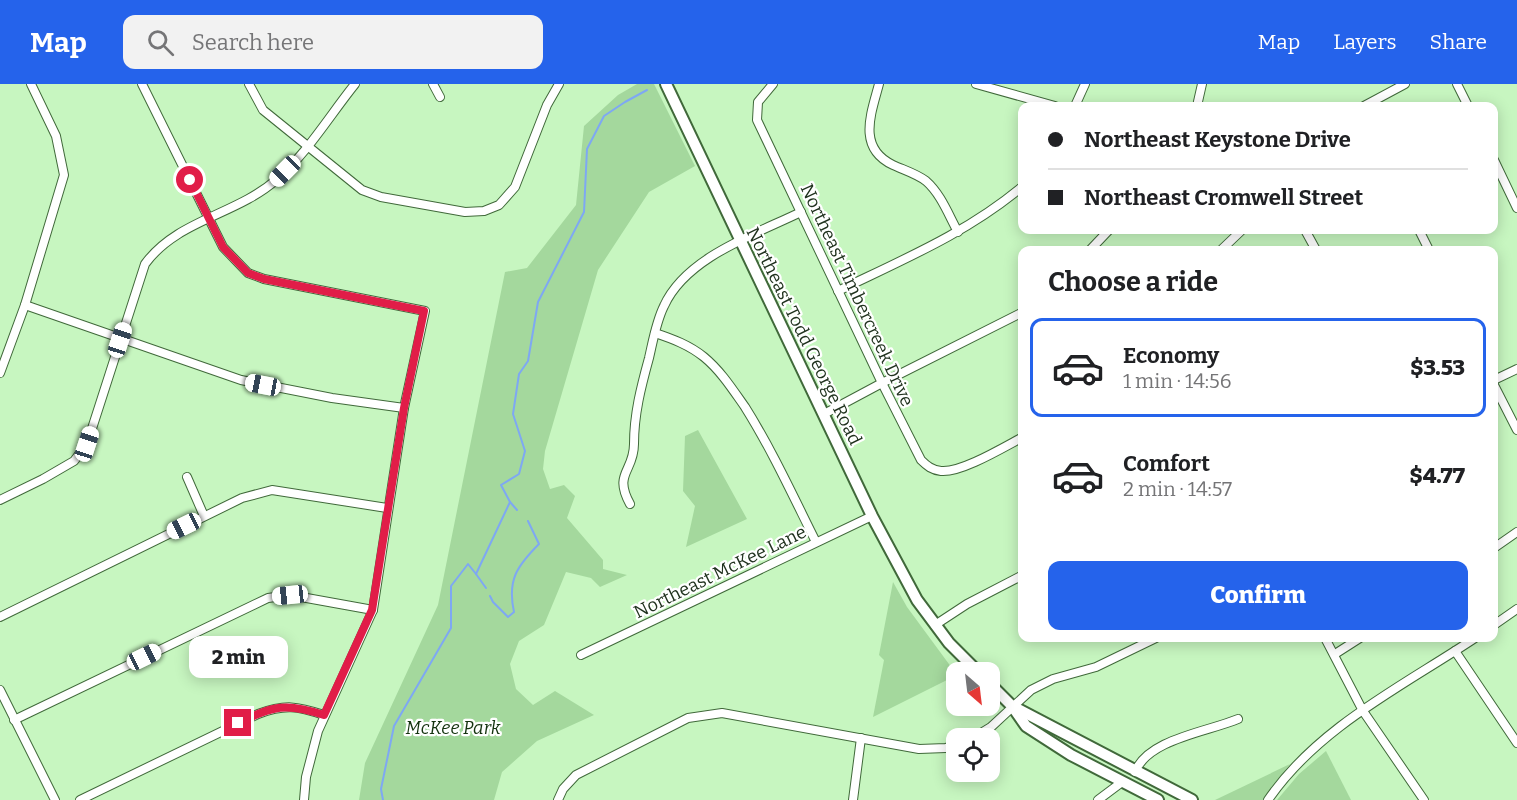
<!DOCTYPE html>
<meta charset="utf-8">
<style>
:root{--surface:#fff;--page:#f2f2f2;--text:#202124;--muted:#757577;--line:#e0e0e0;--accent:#2563eb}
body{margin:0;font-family:Bitter,serif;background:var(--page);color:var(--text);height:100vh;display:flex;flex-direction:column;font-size:22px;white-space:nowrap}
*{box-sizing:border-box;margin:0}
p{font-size:20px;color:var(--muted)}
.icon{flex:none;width:33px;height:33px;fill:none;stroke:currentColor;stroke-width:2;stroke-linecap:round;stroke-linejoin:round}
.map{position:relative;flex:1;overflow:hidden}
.sheet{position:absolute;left:1018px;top:162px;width:480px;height:396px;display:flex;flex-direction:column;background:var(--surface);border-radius:12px;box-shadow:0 3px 15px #0003}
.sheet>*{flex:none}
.top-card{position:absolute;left:1018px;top:18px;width:480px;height:132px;border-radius:12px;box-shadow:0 3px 15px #0003;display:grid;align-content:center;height:132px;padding:0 30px;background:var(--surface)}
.needle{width:39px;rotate:152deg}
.controls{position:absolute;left:946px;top:578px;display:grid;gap:12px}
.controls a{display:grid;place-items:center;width:54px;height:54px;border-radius:12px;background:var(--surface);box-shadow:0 3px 15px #0003;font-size:30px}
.end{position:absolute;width:27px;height:27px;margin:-14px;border:8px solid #e11d48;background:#fff;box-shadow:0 0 0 3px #fff}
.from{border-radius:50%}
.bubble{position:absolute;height:42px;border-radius:12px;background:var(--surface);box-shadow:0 3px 15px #0003;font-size:20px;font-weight:800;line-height:42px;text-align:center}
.car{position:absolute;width:18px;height:36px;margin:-18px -9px;border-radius:8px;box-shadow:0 0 4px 2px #0007;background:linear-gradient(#fff 24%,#345 0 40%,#fff 0 76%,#345 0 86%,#fff 0)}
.top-card b{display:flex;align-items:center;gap:21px;height:57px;font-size:22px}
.top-card b+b{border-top:2px solid var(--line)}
.top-card i{width:15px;height:15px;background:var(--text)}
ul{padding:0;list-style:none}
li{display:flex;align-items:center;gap:18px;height:99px;margin:0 12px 9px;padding:0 18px;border:3px solid transparent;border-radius:12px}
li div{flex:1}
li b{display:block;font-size:22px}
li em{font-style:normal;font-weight:800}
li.on{border-color:var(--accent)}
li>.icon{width:54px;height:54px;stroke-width:1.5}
h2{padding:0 30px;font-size:27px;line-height:72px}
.cta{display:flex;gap:12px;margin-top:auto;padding:12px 30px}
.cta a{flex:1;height:69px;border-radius:12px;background:var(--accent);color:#fff;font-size:24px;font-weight:800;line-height:69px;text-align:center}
header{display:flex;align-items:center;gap:36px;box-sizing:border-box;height:84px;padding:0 30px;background:var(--accent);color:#fff}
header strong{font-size:28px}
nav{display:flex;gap:33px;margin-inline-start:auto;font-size:21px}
.search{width:420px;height:54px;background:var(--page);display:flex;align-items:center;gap:15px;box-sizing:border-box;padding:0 21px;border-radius:12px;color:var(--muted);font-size:22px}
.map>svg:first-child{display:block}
</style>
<header>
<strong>Map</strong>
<div class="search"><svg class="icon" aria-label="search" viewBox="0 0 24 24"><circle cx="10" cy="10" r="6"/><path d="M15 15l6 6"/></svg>Search here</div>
<nav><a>Map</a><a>Layers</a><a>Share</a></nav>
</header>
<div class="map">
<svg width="1517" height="716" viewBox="0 0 1517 716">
<rect width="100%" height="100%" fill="#c7f6c0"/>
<g fill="#a4d89d">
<polygon points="637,0 654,0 695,82 649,108 598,186 545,367 543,385 550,405 564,401 575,412 567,434 603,476 603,485 627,491 600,503 591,494 566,488 544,541 519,557 510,580 516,605 533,621 555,607 594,631 537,657 502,688 494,716 359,716 365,679 438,521 505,188 527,184 576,121 584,42 618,11"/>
<polygon points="698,346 747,435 686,463 695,422 683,407 685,352"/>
<polygon points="893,498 907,523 957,591 873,633 884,576 879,571"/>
<polygon points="1326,667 1351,716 1277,716 1299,690"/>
<polygon points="1290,680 1263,716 1215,716"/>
</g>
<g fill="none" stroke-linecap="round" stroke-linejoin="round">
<g stroke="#7ea8f3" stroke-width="2">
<polyline points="510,418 517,426"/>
<polyline points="476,490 486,504"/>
<path d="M490,512l3,6 15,15 6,-5c-7,-32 3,-46 25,-68l-11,-23"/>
<polyline points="383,716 381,705 394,642 451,544 451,502 468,480 476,490 510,418 501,401 519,390 525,367 513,330 519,290 528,277 538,218 584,128 587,65 604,32 625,18 647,6"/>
</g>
<g stroke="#40693a" stroke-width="10">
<g id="minor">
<polyline points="142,0 223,163 248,189 264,195 425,227 404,324 373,526 318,647 306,693 304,716"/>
<polyline points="249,0 263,26 362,106 381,113 465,128 484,127 499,121 515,103 547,21 559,0"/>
<polyline points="433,0 440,13"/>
<path d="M773,0l-15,18 -1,18 125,263 39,77c6,6 11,10 20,11 20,2 63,-24 82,-34"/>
<path d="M879,0c-8,30 -22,64 14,81 11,5 24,9 33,16 15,13 23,35 32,51"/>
<polyline points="976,0 1055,22"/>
<polyline points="1457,0 1468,22"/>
<polyline points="1075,22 1085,0"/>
<polyline points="1197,22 1202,0"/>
<polyline points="1364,22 1405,0"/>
<polyline points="1494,76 1517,124"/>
<polyline points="1305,146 1316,166"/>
<polyline points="1419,146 1429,166"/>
<polyline points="1090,166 1109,146"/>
<polyline points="1221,166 1242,146"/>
<path d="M838,207c66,-32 129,-58 185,-105"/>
<polyline points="25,221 241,296 332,314 404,324"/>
<path d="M655,249c18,6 34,12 49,24 17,14 29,33 41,50 27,43 48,89 71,135"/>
<polyline points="0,289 25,221 64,91 56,52 31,0"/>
<polyline points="1494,296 1517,285"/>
<polyline points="1494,301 1517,346"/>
<polyline points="824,330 882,299 1023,228"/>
<polyline points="187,393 204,432"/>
<path d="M0,416l43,-21 31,-18 13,-17 58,-180c32,-44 91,-49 131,-84 30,-25 54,-65 79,-96"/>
<path d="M630,420c-17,-31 4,-32 4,-60 0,-30 7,-57 15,-86 4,-17 7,-36 15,-52 22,-49 92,-72 137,-94"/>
<polyline points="1494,464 1517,448"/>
<polyline points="0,533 242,414 272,406 387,424"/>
<polyline points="935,541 967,520 1023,491"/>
<polyline points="1494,541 1517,525"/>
<polyline points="1325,554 1363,627 1424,716"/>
<polyline points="1455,567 1517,659"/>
<polyline points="1335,570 1360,554"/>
<polyline points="581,571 872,432"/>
<polyline points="0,606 55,716"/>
<polyline points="14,636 268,514 290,511 373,526"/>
<polyline points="973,654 991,643 1031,606 1053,595 1096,583 1156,554"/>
<path d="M1135,688c13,-33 72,-40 103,-53"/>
<path d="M80,716l178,-86c27,-10 39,-8 66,1"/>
<polyline points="558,716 563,705 576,691 688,634 722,629 919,665 946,664 957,660"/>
<polyline points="853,716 861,654"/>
<polyline points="1098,716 1122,698"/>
<path d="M1268,716c50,-73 135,-114 207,-162"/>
</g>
</g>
<g stroke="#40693a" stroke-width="14">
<g id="secondary">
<polyline points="666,0 872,432 917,516 949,559 978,588"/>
<polyline points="990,600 1012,622 1026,642 1071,671 1158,716"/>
<polyline points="1014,623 1192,716"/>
</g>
</g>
<use href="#minor" stroke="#fff" stroke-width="8"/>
<use href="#secondary" stroke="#fff" stroke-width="10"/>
</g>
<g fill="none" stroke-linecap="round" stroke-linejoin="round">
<path stroke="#e11d48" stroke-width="8" d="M190,96l33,67 25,26 16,6 160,32 -20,97 -32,202 -48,105c-39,-13 -50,-9 -86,8"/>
</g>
<g text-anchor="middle" stroke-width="4.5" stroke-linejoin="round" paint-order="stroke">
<g font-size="18" fill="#20321e" stroke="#fff">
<text transform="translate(857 211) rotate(65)" y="6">Northeast Timbercreek Drive</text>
<text transform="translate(804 252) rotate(64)" y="6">Northeast Todd George Road</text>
<text transform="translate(720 488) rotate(-26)" y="6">Northeast McKee Lane</text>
</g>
<g font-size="18" font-style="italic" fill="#13320e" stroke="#fff">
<text x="453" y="650">McKee Park</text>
</g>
</g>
</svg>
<div class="controls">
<a><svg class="needle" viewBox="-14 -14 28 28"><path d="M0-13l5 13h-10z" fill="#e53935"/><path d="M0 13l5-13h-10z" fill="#757577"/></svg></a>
<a><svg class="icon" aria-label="locate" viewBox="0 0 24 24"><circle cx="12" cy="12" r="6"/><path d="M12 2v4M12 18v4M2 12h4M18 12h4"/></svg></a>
</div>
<i class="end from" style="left:190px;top:96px"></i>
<i class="end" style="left:238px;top:639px"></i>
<div class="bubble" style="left:189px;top:552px;width:99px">2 min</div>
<i class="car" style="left:285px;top:87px;rotate:225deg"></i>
<i class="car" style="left:120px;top:256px;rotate:18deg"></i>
<i class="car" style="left:263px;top:301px;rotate:281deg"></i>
<i class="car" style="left:87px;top:360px;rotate:18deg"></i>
<i class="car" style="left:184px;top:442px;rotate:244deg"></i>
<i class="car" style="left:290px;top:511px;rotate:264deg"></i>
<i class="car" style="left:144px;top:573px;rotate:64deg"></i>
<div class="top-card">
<b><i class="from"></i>Northeast Keystone Drive</b>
<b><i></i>Northeast Cromwell Street</b>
</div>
<section class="sheet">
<h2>Choose a ride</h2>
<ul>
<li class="on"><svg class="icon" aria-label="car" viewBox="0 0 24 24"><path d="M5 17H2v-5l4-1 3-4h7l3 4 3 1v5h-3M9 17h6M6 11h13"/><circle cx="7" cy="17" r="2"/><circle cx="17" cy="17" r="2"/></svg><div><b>Economy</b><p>1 min · 14:56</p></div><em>$3.53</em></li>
<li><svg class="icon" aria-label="car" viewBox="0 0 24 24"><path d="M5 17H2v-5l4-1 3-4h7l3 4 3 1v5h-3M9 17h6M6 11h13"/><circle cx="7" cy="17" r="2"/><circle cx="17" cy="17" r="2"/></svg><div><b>Comfort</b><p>2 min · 14:57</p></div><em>$4.77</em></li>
</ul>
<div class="cta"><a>Confirm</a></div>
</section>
</div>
